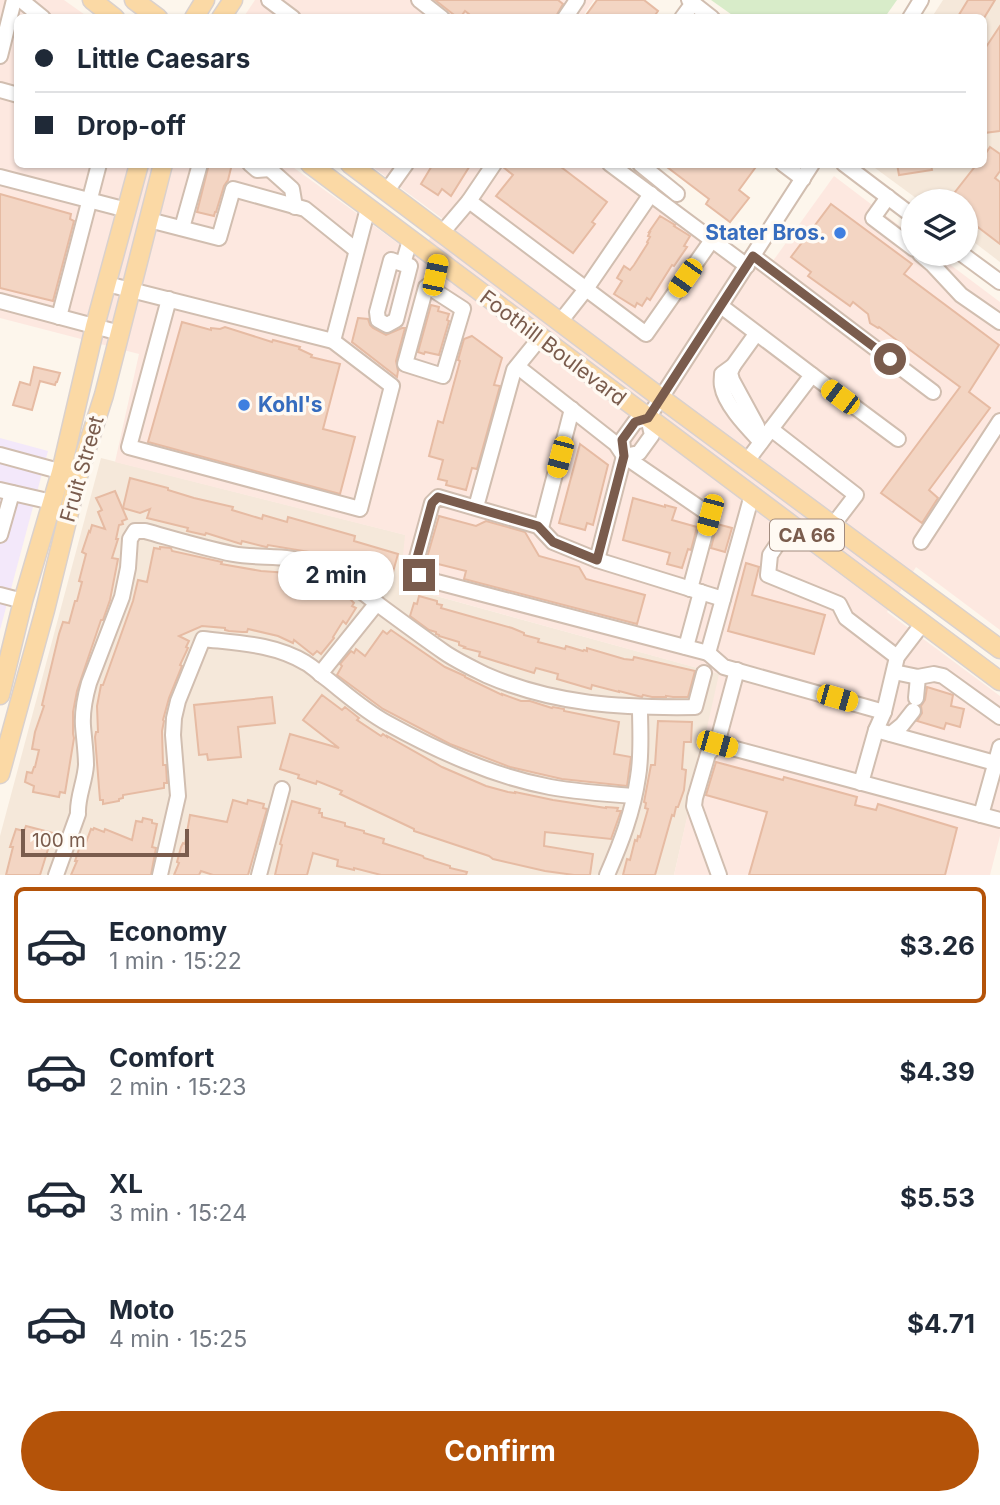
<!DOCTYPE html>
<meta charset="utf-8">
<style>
:root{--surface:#fff;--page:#f6f6f7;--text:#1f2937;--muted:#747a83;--line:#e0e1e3;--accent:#b45309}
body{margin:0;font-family:Inter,sans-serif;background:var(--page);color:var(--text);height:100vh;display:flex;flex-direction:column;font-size:26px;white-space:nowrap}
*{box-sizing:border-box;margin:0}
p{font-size:23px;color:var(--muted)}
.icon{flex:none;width:38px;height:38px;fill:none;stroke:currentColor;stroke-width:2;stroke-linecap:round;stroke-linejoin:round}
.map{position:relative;height:875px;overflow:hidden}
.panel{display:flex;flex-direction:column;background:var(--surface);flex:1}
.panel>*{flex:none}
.guide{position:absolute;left:14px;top:14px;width:973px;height:154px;border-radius:10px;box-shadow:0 2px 5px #0004;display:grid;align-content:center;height:154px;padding:0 21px;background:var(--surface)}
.tools{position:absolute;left:901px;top:189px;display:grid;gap:14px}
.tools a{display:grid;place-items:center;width:77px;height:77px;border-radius:50%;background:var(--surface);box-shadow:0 2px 5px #0004;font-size:35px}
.scale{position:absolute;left:21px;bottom:18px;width:168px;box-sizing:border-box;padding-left:7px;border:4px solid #7a5c4d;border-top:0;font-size:19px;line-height:24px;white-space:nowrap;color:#7a5c4d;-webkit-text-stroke:5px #fffaf3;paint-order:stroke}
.end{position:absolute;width:32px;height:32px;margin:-16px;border:9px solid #7a5c4d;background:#fff;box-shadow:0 0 0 4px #fff}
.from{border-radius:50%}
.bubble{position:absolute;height:49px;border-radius:24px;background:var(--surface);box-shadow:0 2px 5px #0004;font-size:23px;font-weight:700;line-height:49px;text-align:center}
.car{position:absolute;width:21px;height:42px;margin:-21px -10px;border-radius:9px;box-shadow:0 0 5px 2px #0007;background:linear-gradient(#f5c518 24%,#345 0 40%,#f5c518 0 76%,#345 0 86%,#f5c518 0)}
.guide b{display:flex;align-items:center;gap:24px;height:66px;font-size:26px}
.guide b+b{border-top:2px solid var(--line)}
.guide i{width:18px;height:18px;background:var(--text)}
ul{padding:12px 0 0;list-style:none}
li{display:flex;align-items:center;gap:21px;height:116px;margin:0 14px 10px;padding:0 7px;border:4px solid transparent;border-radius:10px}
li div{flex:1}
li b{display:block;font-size:26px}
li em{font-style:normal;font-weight:700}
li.active{border-color:var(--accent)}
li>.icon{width:63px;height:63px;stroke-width:1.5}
.primary-button{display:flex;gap:14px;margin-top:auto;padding:14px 21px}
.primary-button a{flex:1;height:80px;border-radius:42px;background:var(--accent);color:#fff;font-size:28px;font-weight:700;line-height:80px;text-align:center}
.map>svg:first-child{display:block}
</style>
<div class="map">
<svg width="1000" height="875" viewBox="0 0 1000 875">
<rect width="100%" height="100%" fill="#fdf6ec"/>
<g fill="#f5e8da">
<polygon points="943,0 1000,0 1000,262 966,236 966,201 920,201 871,165 984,164 984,18 932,17"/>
<polygon points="101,458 406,535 400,586 720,674 674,875 0,875 0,836"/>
</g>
<g fill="#fde8e0">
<polygon points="0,0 64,0 88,17 18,18 18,164 290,165 417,257 443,219 370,165 623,165 765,272 834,176 913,236 914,254 936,254 1000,302 1000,630 916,567 887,612 1000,696 1000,836 990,875 674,875 719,674 400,586 405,535 115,462 139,354 0,318"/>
<polygon points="255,0 594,0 582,17 243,18"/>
</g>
<polygon fill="#f3e8fa" points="0,438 48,451 0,630"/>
<polygon fill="#d8ecc9" points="711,0 897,0 885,17 735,17"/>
<g fill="#f3d5c3" stroke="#e6bba3" stroke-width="2">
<polygon points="435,0 558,0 563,4 555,18 474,18 465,11 460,18 458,18"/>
<polygon points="597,0 644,0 658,11 653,18 584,18"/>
<polygon points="968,0 995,0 984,18 957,18"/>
<polygon points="1000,26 1000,131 984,133 984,50"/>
<polygon points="990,147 1000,154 1000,171 995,178 1000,182 1000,244 966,218 966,201 948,201 977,164 984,164 984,156"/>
<polygon points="209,164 232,164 228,180 224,186 216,212 215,212 214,216 197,212"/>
<polygon points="433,164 471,164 451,196 442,189 438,195 421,184"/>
<polygon points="504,164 557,164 607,202 592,222 595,224 573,253 496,196 513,175 503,167"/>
<polygon points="663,164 758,164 739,190 749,198 730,222 706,204 709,199"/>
<polygon points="897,164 931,164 932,170 899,175"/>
<polygon points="0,194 71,214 70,219 74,221 53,301 0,288"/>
<polygon points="831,204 912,264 904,274 999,345 969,392 990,408 929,490 938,498 922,523 881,493 960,387 879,327 878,328 870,323 868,314 853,302 850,306 808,276 811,272 791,257"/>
<polygon points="660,216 675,225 674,226 690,236 684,246 687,247 674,266 672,265 650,300 647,298 642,306 637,303 635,307 614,294 622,281 617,278 624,266 630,270 634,265 648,243 647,242 650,237 648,236 650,232 649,232"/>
<polygon points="431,305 439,307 438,311 449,314 447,320 449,321 439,355 425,352 424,354 418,352"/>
<polygon points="358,318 368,319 370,325 373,328 386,335 402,328 405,328 396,361 398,371 397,377 352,342"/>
<polygon points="182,322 211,330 211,328 220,329 225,327 272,342 273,340 300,347 299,349 312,355 311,357 340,364 323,429 355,437 340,494 148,442"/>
<polygon points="472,336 502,358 494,385 500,386 477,469 472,468 466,490 446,485 447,481 438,479 443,460 429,456 438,421 443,423 460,361 458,360 464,339"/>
<polygon points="34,367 60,373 57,382 56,382 55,385 40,381 32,410 13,405 20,382 30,385"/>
<polygon points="580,444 608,465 593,525 587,523 585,530 559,523"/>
<polygon points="130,478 168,488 168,490 194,498 233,507 232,510 262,519 263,515 287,522 288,517 355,536 354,541 398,554 388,590 369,585 371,576 349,570 350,568 309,552 268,545 267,547 266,547 242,541 241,544 206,533 205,535 187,531 188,528 147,518 150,509 140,513 123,508"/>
<polygon points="115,491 127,519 122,521 123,524 119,525 116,539 118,539 112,558 118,559 110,600 103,620 101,620 77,691 73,712 73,734 74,738 65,793 60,792 59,797 33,792 34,786 25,782 27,772 32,773 34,767 35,767 39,750 32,749 35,732 44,706 42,705 59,634 63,622 69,623 75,601 77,601 82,582 79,581 86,554 82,552 89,531 90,532 92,525 105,529 98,512 102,510 96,498"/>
<polygon points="633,498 665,507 665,505 676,508 672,520 697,527 691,550 688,549 682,568 667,564 670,553 623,540"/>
<polygon points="439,516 476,526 486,521 525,532 539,556 579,567 586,579 645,595 637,624 464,579 466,571 426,561"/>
<polygon points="717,524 732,528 725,552 711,548"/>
<polygon points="160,547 171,548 172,551 222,562 221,564 261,571 302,574 302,578 318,580 318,578 336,585 334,589 349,598 354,603 352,606 356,608 346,624 343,621 333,637 334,638 321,654 317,651 313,655 294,640 293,643 278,636 248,629 247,632 242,632 229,631 225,630 225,628 202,626 179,636 189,641 186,647 188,648 180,665 182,666 169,698 163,720 164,721 162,731 163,765 166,765 167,783 164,783 164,788 123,795 123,798 119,799 119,801 103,804 103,800 100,800 95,737 96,732 98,732 97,706 101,685 103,685 133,601 138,580 147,582 154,548 160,549"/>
<polygon points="746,563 759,567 752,595 825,615 814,654 728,631"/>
<polygon points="419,596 437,601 437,604 442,605 441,608 512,628 524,633 524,635 539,639 538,642 565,649 566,646 583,651 584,650 587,651 587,648 624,659 633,660 634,657 695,671 688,697 673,697 666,696 666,697 652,697 643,695 642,697 619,691 619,692 592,685 591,689 557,679 558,674 536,668 534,673 479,656 480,652 464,648 465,647 459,645 459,642 439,636 439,635 436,634 436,632 429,630 410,616 414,603 417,604"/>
<polygon points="391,630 445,667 465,676 465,677 502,695 502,694 521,701 530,701 552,708 553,707 564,709 564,711 619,722 614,754 631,757 627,786 562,779 510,767 450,744 383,709 337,675 342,666 340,664 351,651 354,653 356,649 365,656 383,631 387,634"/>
<polygon points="927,687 953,695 951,706 964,709 960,727 946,723 944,729 917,721 922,713 921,706 925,700"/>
<polygon points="322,695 342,710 345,707 359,718 357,720 381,736 383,734 387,737 387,736 442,767 486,786 508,792 515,793 515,792 553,800 606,808 606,807 618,808 617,811 621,811 611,839 545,832 544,846 593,854 590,875 574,875 545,871 493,859 489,856 414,831 414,829 340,794 342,791 317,781 316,784 298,778 299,775 280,769 290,734 339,748 303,720"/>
<polygon points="272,697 275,723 238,727 241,757 208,760 207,754 199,755 194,705"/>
<polygon points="658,721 692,722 691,742 684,742 682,769 686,770 684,790 678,807 676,807 674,816 672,815 655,875 623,875 627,859 630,860 635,840 637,841 638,836 640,837 648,809 645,808 646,803 644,802 651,765 655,765"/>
<polygon points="716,762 783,780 784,777 857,797 855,805 876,810 878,804 957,828 945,875 749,875 767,812 706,795"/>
<polygon points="233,800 247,804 248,800 264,804 263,808 267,809 248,875 213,875 201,871 199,875 174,875 179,863 177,862 181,847 183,843 185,844 190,815 227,822"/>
<polygon points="292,801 320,809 319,813 322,813 322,817 345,823 345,826 364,831 364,833 384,839 383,843 423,856 424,858 450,866 450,868 467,872 466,875 381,875 354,868 354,870 337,866 338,860 313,853 307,875 275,875 282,845 280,844"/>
<polygon points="143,818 152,820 152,823 157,824 152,847 156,848 151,875 71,875 77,861 75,861 79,849 81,847 84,848 91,829 93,830 94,828 104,832 105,829 132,840 136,821 142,822"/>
<polygon points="26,826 53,833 40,875 6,875 13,847 10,847 16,829 24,831"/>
</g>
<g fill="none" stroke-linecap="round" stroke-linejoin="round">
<g stroke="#d1beb0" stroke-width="18">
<g id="minor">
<polyline points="21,0 43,18"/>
<polyline points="269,0 293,18"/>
<polyline points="419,0 442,18"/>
<polyline points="689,0 712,18"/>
<polyline points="565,18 577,0"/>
<polyline points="682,18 693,3"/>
<polyline points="910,18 921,0"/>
<polyline points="0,56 14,0"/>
<polyline points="0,90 18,95"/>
<polyline points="250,164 257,170 270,169"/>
<polyline points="264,164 292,189 295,207"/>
<polyline points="494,164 469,201 646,334 712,240"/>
<polyline points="610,164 747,266"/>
<polyline points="640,164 677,194"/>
<polyline points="783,164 803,179"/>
<polyline points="844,164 914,217"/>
<polyline points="0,177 127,210"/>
<polyline points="386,192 406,164"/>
<polyline points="888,197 873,218 914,249"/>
<polyline points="149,220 219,238 233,189 305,209 356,250"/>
<polyline points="182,228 200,164"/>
<polyline points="441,234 469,201"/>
<polyline points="920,254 933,265 961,295 1000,322"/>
<polyline points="962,254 1000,282"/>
<polyline points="753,256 933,392"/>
<polyline points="403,264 410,266 396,320 387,325 378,320 377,312 391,260 403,264 410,240"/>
<polyline points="107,284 333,341 392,386 360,509 129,447 169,299"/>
<polygon points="426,287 432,289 463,309 443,376 405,364"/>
<polyline points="432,289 438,261"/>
<polyline points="0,301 120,333"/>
<polyline points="721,306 812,375 771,429"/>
<polyline points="59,317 99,164"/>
<polyline points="560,322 586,289 651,194"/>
<path d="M756,334l-23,32 -11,8c0,4 -1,8 0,12 3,19 26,42 39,56"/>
<polyline points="333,341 368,208"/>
<polyline points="733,366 730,373 732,380 757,426 758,435"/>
<polyline points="518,367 616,444 624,456 710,515 690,589"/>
<polyline points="812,375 898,439"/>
<polyline points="648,418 812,164"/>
<polyline points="0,455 70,474"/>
<polyline points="624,456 639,453 652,435 648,418"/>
<polyline points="747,461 771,429 856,495 833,525"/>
<polyline points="0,490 52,502"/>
<polyline points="752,495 708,653 724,667 884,712"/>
<polyline points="476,507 514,370 540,338"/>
<polyline points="791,524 770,555 768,575 839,604 846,618 897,657"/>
<polyline points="541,528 572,409"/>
<polyline points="0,535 12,493"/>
<polyline points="921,542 1000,421"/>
<polyline points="597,560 624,456 622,440 635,422 648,418"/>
<polyline points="0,595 23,601"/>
<polyline points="686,647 701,592"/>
<polyline points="708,653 437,582 419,575 415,565 432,503 438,497 538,526 553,542 597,560 723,599"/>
<polyline points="894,672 918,677 934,674 943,676 1000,717"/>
<polyline points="320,674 377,603"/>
<polyline points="916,698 918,677"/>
<polyline points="876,730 995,763"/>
<polyline points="891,734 902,725 913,711"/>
<polyline points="717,744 1000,820"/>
<polyline points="861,783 876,730 884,712 897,657 923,623"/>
<polyline points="981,815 1000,747"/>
<path d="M56,875l22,-61c-1,-17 7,-32 8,-49 0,-13 -2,-26 -3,-39 -1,-15 2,-29 6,-43l33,-86 6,-29 2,-29 5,-8h10c29,8 58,17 88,23 28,5 56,0 84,11 21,8 40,23 58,37 23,17 46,34 69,50 13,9 28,16 42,23 69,30 135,33 209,32l9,-34"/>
<path d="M160,875l18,-79 -5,-61 1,-17 4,-17 25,-62c35,4 72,5 103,24 7,4 14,11 21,16 19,15 38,32 60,44 51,28 105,53 163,64 28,5 56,7 84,9"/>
<polyline points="259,875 282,789"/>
<path d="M607,875c14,-32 26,-63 31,-98 4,-23 2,-47 2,-70"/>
<polyline points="719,875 694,806 695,798 708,754 717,744 737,670"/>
</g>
</g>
<g stroke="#dad1cd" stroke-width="21">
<g id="major">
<polyline points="92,0 115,18"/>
<polyline points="134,0 158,18"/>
<polyline points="194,18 205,0"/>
<polyline points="221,18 233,0"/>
<polyline points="310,164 1000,681"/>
<polyline points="350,164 661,398 1000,649"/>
<polyline points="0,695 23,601 61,472 95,326 139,164"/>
<polyline points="0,774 45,610 78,476 104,395 163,164"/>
</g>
</g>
<use href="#minor" stroke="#fff" stroke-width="14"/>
<use href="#major" stroke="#fbd9a5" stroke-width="18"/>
</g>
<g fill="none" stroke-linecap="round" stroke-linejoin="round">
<polyline stroke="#7a5c4d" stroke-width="9" points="419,575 415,565 432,503 438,497 538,526 553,542 597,560 624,456 622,440 635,422 648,418 753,256 890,359"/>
</g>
<g fill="#3f7fe0" stroke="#fffaf3" stroke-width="2.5">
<circle cx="840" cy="233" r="7"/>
<circle cx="244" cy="405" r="7"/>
</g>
<g text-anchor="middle" stroke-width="7" stroke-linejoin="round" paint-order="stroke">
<rect fill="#fffaf3" stroke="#a28b7f" stroke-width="2" x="770" y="519.5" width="74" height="31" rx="5"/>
<g font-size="19" font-weight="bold" fill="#7a5c4d">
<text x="807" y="542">CA 66</text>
</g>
<g font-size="21" font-weight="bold" fill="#366cbe" stroke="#fffaf3" text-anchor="end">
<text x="826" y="240">Stater Bros.</text>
<text x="258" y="412" text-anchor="start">Kohl's</text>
</g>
<g font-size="21" fill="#7a5c4d" stroke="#fffaf3">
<text transform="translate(553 348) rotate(37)" y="7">Foothill Boulevard</text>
<text transform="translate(82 469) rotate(-74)" y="7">Fruit Street</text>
</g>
</g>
</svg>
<div class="tools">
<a><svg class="icon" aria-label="layers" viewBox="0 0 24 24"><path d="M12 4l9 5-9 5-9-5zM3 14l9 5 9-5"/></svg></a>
</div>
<div class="scale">100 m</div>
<i class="end from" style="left:890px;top:359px"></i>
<i class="end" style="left:419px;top:575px"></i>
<div class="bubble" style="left:278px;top:551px;width:116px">2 min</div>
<i class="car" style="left:435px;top:275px;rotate:12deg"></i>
<i class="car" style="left:685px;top:278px;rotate:215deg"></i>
<i class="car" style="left:840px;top:397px;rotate:307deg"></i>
<i class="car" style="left:560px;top:457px;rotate:195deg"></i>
<i class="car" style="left:710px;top:515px;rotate:195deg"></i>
<i class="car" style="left:837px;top:698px;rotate:106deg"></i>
<i class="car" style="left:717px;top:744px;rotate:106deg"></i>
<div class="guide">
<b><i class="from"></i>Little Caesars</b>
<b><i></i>Drop-off</b>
</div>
</div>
<section class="panel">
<ul>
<li class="active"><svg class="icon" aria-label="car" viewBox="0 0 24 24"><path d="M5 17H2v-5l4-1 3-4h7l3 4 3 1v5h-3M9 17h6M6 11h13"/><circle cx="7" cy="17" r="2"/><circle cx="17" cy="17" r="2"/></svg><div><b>Economy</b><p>1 min · 15:22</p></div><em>$3.26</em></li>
<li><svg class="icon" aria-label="car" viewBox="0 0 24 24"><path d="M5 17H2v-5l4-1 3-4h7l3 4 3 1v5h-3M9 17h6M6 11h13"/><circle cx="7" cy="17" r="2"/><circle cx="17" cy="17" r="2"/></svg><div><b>Comfort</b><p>2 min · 15:23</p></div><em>$4.39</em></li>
<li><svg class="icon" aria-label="car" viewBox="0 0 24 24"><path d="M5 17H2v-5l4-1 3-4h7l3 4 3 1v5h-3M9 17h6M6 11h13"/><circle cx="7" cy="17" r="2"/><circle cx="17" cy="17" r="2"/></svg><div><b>XL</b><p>3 min · 15:24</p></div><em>$5.53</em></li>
<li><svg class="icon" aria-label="car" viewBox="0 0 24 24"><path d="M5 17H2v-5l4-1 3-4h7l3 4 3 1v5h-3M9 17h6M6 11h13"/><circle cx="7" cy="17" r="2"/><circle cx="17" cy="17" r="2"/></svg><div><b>Moto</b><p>4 min · 15:25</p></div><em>$4.71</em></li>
</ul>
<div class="primary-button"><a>Confirm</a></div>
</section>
